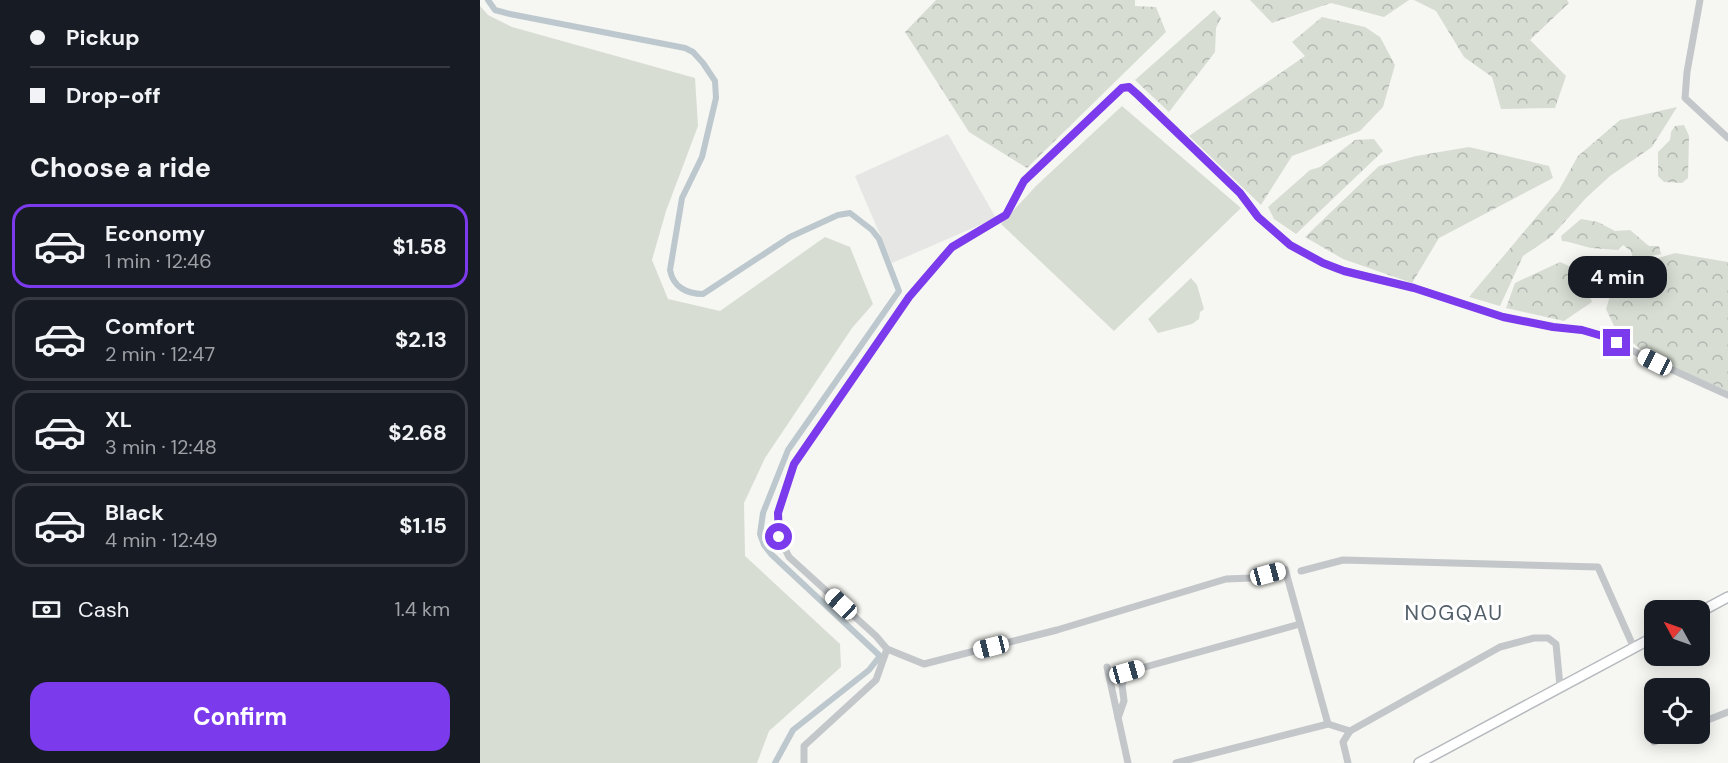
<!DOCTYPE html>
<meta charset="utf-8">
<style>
:root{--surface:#171b24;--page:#242831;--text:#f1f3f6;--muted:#9ea1a6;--line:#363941;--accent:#7c3aed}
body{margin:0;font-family:"DM Sans",sans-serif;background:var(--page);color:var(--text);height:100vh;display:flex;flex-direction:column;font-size:22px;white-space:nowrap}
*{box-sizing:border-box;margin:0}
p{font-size:20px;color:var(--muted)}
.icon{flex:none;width:33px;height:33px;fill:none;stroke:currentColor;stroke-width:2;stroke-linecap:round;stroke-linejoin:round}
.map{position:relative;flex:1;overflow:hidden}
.panel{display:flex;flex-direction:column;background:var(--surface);width:480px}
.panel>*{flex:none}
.top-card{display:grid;align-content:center;height:132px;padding:0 30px;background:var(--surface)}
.needle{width:39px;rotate:310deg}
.controls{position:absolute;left:1164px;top:600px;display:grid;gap:12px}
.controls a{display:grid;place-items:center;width:66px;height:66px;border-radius:12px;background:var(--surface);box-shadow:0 3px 15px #0003;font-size:30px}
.end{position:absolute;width:27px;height:27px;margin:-14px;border:8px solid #7c3aed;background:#fff;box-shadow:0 0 0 3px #fff}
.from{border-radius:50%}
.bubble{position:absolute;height:42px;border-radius:18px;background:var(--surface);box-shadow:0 3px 15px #0003;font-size:20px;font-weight:700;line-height:42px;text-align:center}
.car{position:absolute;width:18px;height:36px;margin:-18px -9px;border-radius:8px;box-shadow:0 0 4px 2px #0007;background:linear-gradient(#fff 24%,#345 0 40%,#fff 0 76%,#345 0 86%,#fff 0)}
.top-card b{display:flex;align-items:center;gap:21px;height:57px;font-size:22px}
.top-card b+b{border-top:2px solid var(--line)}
.top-card i{width:15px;height:15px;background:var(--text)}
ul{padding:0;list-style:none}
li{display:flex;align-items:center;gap:18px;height:84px;margin:0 12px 9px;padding:0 18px;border:3px solid var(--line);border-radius:18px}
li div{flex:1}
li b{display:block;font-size:22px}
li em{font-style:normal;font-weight:700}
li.selected{border-color:var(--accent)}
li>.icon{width:54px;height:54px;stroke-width:1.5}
h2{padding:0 30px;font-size:27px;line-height:72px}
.pay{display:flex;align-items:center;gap:15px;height:66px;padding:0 30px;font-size:22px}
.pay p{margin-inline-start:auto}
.action{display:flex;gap:12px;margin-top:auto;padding:12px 30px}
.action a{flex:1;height:69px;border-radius:18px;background:var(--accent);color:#fff;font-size:24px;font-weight:700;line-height:69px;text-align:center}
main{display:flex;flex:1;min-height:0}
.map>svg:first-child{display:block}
</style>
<main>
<section class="panel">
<div class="top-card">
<b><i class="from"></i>Pickup</b>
<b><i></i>Drop-off</b>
</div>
<h2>Choose a ride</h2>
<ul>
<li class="selected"><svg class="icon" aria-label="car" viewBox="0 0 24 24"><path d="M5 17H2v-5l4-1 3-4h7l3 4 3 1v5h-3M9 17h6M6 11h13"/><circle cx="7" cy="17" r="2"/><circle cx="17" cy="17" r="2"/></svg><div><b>Economy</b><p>1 min · 12:46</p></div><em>$1.58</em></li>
<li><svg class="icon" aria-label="car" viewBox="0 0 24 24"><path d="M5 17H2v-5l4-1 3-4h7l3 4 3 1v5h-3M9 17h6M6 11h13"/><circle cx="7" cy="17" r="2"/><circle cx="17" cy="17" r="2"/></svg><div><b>Comfort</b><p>2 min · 12:47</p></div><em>$2.13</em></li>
<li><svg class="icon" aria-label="car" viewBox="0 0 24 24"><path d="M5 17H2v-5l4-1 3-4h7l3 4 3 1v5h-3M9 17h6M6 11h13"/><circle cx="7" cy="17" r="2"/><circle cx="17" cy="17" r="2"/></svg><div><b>XL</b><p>3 min · 12:48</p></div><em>$2.68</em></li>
<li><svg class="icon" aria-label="car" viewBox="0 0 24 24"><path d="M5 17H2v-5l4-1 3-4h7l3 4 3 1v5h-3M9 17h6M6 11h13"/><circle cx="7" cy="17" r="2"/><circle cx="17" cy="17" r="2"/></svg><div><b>Black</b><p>4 min · 12:49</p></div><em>$1.15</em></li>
</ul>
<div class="pay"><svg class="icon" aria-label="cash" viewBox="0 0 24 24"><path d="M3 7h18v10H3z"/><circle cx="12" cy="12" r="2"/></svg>Cash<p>1.4 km</p></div>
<div class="action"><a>Confirm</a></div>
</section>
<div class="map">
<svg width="1248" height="763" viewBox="0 0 1248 763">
<defs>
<pattern id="forest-crowns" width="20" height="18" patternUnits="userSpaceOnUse" patternTransform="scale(1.5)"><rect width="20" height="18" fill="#d7ddd3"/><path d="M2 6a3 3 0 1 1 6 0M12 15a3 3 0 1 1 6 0" fill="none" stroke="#b2b8b1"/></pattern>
</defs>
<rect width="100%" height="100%" fill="#f6f6f2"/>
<polygon fill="#e6e7e5" points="468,134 516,218 412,263 375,176"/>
<g fill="#d7ddd3">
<polygon points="0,6 8,15 32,27 215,78 218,126 186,211 172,260 188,299 240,311 345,237 370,247 393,304 372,328 285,458 264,503 265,556 360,644 361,667 289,731 277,763 0,763"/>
<polygon points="642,106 761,208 634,331 521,224 556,186"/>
<polygon points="711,278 717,285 724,309 720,312 719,319 712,324 678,333 668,319"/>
</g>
<g fill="url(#forest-crowns)">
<polygon points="456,0 655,0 655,6 676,7 686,32 547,168 489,132 425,32"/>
<polygon points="770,0 929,0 904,17 851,3 792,23"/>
<polygon points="934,0 1087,0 1089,3 1050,40 1086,76 1075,108 1021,109 1012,77 984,57 956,11"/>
<polygon points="734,10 741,18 736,28 735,52 689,112 655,80"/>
<polygon points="842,17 885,27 900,37 915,65 903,107 880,131 812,156 781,205 709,136 825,56 812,42"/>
<polygon points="1197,107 1172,147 1130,176 1106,198 1071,237 1043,256 1020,306 989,297 1079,190 1098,156 1140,120"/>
<polygon points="1204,125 1209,136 1208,178 1202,183 1184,182 1178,176 1178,152 1190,140 1191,132 1195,126"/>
<polygon points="894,139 903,151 816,234 794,219 788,207 830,170 840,167 875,140"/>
<polygon points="989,147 1069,166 1073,178 959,238 932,283 863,259 825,237 899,166 936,156"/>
<path d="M1101,219l17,3 17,9 15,-1 19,16h10l2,8 -28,5 -2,-8 -8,-6 -5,5c-8,-1 -18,-1 -26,-2 -11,-2 -19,-6 -30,-7l-1,-5z"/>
<polygon points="1195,253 1248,262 1248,391 1171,358 1135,328 1126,309 1138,270"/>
<polygon points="1080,262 1100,271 1112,302 1084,321 1026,308 1035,283"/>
</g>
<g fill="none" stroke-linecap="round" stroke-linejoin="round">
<path stroke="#bcc8cd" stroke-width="6" d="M8,0l7,10 15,4 175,34 8,4 10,11 12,18 1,17 -14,59 -20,41 -12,72c3,17 17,24 33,24l87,-57 48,-22 12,-2 22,17 7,9 20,52 -111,159 -25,63 -3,21 4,11 7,9 109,102 -11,14 -76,60 -18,33"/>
<g stroke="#b6babe" stroke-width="12">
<g id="major">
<polyline points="1220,612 1248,597"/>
<polyline points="939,763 1174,637"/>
</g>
</g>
<g stroke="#c3c7ca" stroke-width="7">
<polyline points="1220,0 1207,72 1205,98 1248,138"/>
<polyline points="821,571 863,560 1118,567 1154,648"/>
<polyline points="407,649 444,664 577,630 746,579 771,578 805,569 848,724"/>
<polyline points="627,667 648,763"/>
<polyline points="638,718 644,701 642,685 647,672 820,624"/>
<polyline points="1220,723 1248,712"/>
<polyline points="1174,742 1195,734"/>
<polyline points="324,763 324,746 396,680 407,649 396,636 309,557 299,537 298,512 314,464 429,297 469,250 526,215 544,181 642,88 649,87 659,95 760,193 778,217 810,245 843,263 857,269 934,288 1023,317 1073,327 1102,330 1126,337 1175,362 1248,395"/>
<polyline points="696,763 848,724 870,731"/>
<polyline points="868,763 863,742 870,731 1020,647 1054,638 1068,638 1076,644 1080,686"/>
</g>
<use href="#major" stroke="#fff" stroke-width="9"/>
</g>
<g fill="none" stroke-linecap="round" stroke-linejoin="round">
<polyline stroke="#7c3aed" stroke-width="8" points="299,537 298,513 314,464 429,297 472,247 526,215 544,181 642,88 649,87 658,95 760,193 778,217 810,245 843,263 864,271 934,288 1023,317 1073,327 1102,330 1126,337 1137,343"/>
</g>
<g text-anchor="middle" stroke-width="6" stroke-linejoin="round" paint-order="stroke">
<g font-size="21" letter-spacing="1.5" fill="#525f69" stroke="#fff">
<text x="974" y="620">NOGQAU</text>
</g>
</g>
</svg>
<div class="controls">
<a><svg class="needle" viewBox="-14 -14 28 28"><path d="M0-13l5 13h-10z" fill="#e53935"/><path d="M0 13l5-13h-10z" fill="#9ea1a6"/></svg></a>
<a><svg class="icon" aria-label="locate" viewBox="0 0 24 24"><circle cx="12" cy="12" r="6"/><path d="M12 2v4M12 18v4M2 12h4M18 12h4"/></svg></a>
</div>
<i class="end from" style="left:299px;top:537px"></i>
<i class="end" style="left:1137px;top:343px"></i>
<div class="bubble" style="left:1088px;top:256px;width:99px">4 min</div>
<i class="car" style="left:1175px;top:362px;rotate:297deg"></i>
<i class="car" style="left:788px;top:574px;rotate:75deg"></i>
<i class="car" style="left:361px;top:604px;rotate:313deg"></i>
<i class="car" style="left:511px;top:647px;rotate:256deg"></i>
<i class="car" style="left:647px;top:672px;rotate:74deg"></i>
</div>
</main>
